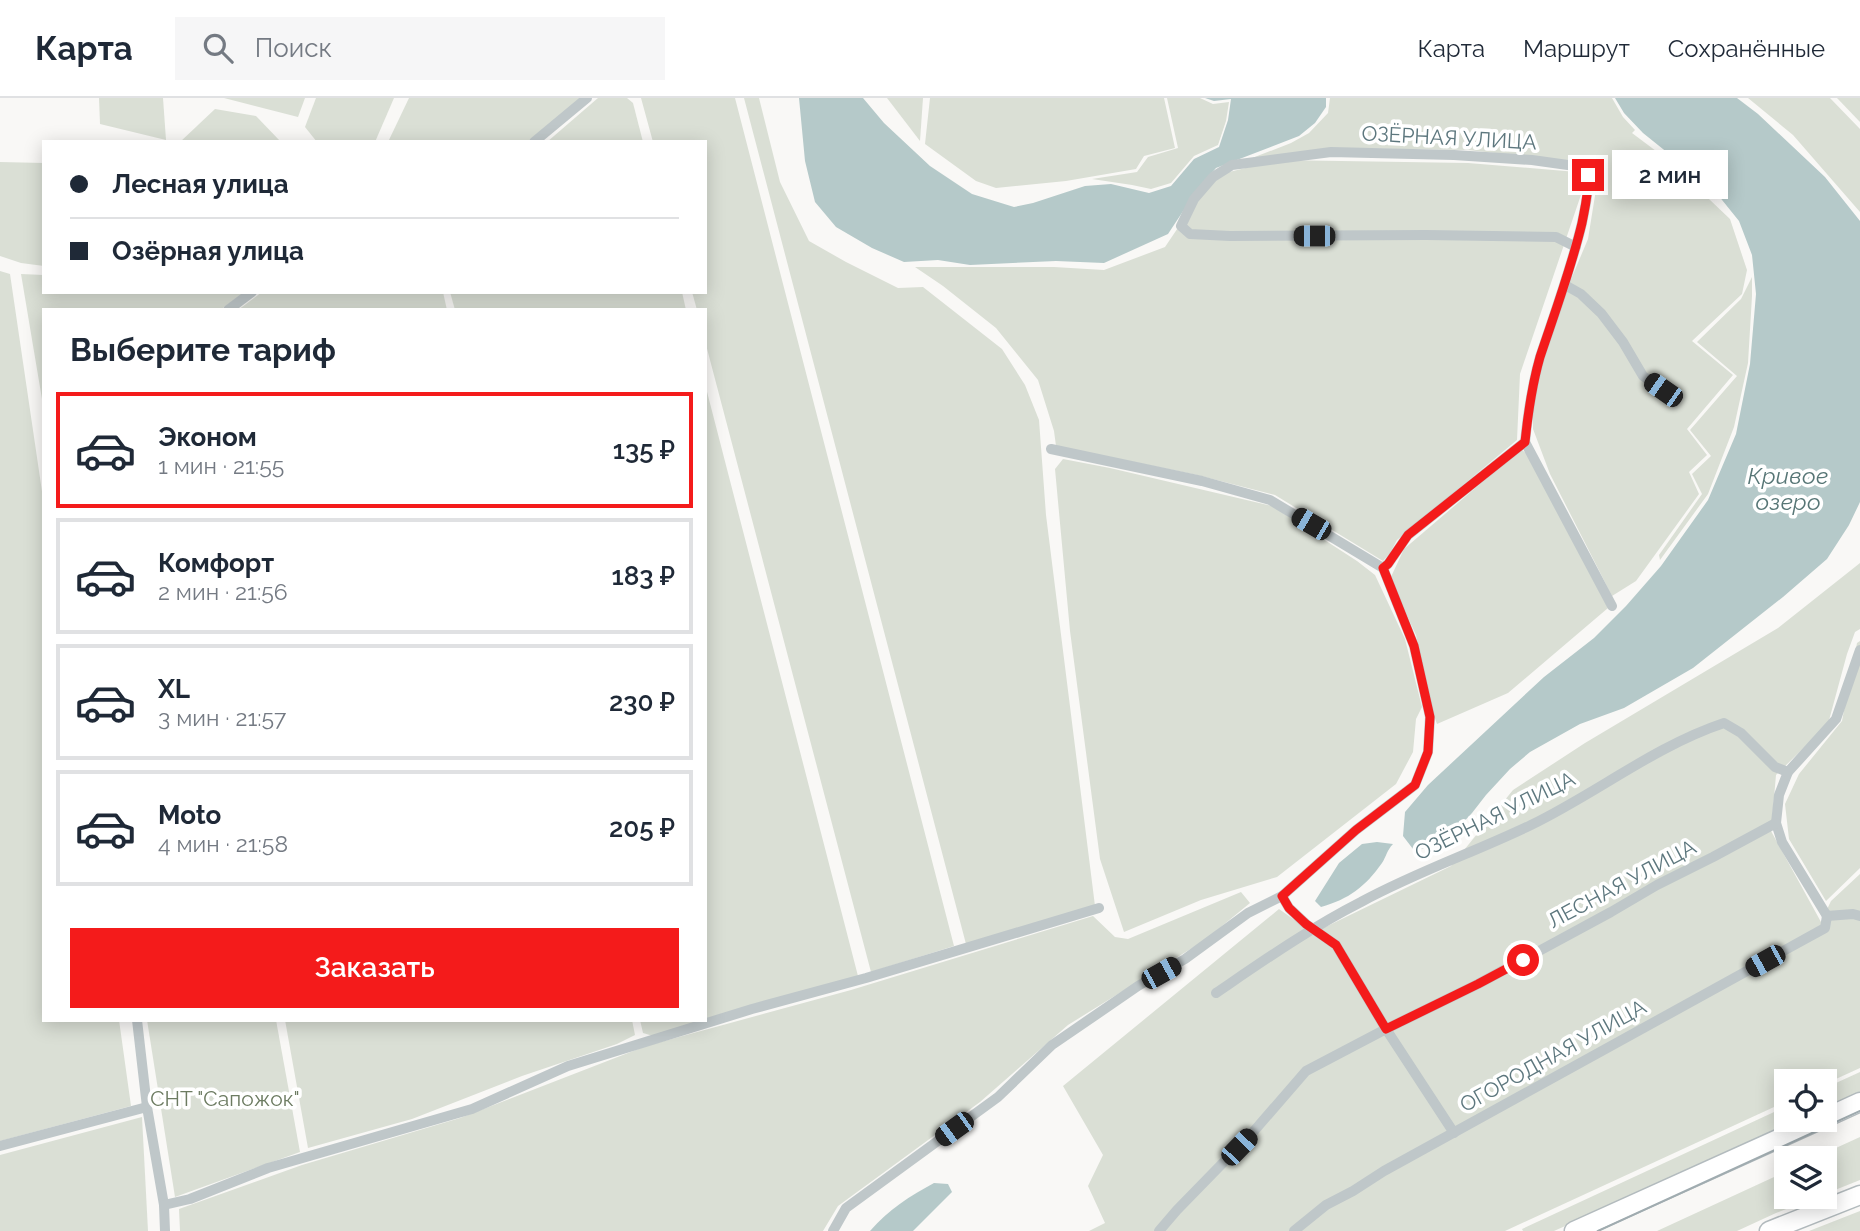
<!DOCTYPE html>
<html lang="ru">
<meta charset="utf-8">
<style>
:root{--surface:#fff;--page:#f6f6f7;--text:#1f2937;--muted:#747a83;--line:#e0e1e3;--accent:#f41b1b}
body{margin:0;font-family:Raleway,sans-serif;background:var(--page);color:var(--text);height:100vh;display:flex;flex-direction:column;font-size:26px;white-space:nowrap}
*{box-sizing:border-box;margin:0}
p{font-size:23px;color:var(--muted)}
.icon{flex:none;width:38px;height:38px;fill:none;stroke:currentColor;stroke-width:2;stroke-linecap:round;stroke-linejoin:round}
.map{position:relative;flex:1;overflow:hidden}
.side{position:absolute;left:42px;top:210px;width:665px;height:714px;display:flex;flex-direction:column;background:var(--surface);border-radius:0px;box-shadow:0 4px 18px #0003}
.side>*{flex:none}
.banner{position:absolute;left:42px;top:42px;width:665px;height:154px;border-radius:0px;box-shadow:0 4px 18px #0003;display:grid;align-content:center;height:154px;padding:0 28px;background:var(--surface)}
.controls{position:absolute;left:1774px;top:971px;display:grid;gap:14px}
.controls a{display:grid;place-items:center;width:63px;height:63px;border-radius:0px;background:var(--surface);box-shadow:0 4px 18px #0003;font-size:35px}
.end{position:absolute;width:32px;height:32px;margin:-16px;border:9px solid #f41b1b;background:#fff;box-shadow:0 0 0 4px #fff}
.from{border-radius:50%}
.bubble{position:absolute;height:49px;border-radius:0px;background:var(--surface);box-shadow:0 4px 18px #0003;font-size:23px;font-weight:600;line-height:49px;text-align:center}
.car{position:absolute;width:21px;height:42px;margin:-21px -10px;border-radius:9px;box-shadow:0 0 5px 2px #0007;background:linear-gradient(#222 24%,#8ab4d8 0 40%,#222 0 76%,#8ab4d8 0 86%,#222 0)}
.banner b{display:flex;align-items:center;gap:24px;height:66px;font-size:26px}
.banner b+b{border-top:2px solid var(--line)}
.banner i{width:18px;height:18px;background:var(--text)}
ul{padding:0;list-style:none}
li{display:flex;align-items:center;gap:21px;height:116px;margin:0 14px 10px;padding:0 14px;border:4px solid var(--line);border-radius:0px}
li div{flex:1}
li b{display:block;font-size:26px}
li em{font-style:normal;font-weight:600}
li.on{border-color:var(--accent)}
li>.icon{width:63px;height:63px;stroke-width:1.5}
h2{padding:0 28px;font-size:32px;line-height:84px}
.primary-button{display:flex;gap:14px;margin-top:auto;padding:14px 28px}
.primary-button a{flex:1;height:80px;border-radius:0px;background:var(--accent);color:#fff;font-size:28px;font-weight:600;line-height:80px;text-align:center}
header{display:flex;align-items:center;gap:42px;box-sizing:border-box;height:98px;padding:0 35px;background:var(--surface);border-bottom:2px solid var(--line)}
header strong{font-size:33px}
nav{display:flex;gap:38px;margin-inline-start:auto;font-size:24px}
.search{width:490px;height:63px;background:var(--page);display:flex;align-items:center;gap:18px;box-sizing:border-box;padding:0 24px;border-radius:0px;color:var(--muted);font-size:26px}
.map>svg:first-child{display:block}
</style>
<header>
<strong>Карта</strong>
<div class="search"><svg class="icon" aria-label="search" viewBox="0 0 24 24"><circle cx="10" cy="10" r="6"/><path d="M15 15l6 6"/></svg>Поиск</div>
<nav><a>Карта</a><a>Маршрут</a><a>Сохранённые</a></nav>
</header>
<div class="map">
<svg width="1860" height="1133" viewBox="0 0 1860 1133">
<rect width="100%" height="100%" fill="#f9f8f6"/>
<g fill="#dadfd5">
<polygon points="99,0 163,0 166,42 100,26"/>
<polygon points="224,0 305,0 298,19"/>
<polygon points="316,0 394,0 375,44 317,44 305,29"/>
<polygon points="409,0 581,0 527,44 388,44"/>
<polygon points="598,0 627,0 633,5 643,44 547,44"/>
<polygon points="641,0 735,0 954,848 871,874 705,243 705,212 697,212 692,194 705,194 705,44 653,44"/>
<polygon points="744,0 759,0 780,84 809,143 846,164 898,190 923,189 1002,251 1025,287 1039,322 1046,417 1095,808 966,846"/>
<polygon points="887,0 923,0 920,43"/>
<polygon points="930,0 1164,0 1175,50 1144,58 1136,71 1066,83 996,90 976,83 925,46"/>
<polygon points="1167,0 1200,0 1213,6 1229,4 1226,23 1218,47 1194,58 1171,85 1151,91 1132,87 1092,81 1137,74 1148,59 1178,50"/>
<polygon points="1330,0 1612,0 1623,19 1635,32 1632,35 1668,62 1730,121 1747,172 1742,196 1692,243 1733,277 1687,331 1707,357 1689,374 1699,396 1636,483 1612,498 1550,376 1533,331 1533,293 1561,205 1588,141 1598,79 1582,65 1468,52 1331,50 1242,64 1291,45 1309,35 1328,15"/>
<polygon points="1748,0 1830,0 1860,31 1860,114 1793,37"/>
<polygon points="1837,0 1860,0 1860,24"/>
<polygon points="215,11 256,18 281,44 180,44"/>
<polygon points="1278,62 1468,65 1577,74 1585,85 1520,276 1517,342 1397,442 1390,455 1383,463 1275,397 1197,377 1056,348 1054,333 1038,282 996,230 943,188 915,169 1054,169 1104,172 1165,149 1194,106 1221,76"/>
<polygon points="0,64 44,65 44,168 21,165 0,158"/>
<polygon points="0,173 10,176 44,407 44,922 119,922 131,1008 0,1043"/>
<polygon points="21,176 44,177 44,194 245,194 220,212 44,212 44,313"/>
<polygon points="1752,179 1752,198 1748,265 1734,329 1708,396 1660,462 1659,457 1702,396 1692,376 1711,358 1690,332 1737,278 1697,244 1741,201"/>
<polygon points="262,194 443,194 447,212 238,212"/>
<polygon points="450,194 682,194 686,212 455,212"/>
<polygon points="705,286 858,878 653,938 643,935 640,922 705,922"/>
<polygon points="1521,351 1528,357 1608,510 1508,595 1437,626 1433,615 1416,537 1390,481 1404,451"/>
<polygon points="1063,361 1110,370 1272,408 1357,463 1375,477 1405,541 1422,609 1416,621 1413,654 1396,686 1277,779 1201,802 1124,834 1100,761 1070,533 1055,371"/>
<polygon points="1860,465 1860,531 1855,534 1847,556 1828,626 1776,677 1771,733 1821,824 1831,803 1860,776 1860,970 1825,986 1825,984 1787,984 1787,1003 1505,1133 1089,1133 1105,1125 1088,1088 1103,1057 1063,988 1279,811 1313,835 1451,768 1513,692 1585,645 1778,530"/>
<polygon points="1860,543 1860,770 1826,803 1789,741 1785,706 1799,676 1842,623 1857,545"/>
<polygon points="1241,794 1250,805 1205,842 1068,927 980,1004 838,1108 823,1133 180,1133 179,1111 302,1067 460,1020 646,948 851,892 1093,818 1115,839 1128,841"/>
<polygon points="147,922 276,922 300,1054 175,1099"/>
<polygon points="285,922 632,922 635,937 617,946 522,978 412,1021 308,1050"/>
<polygon points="1860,974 1860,996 1825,1011 1825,990"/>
<polygon points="1787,1008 1787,1022 1802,1022 1554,1133 1523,1133 1522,1131"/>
<polygon points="142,1019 148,1133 0,1133 0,1057"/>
<polygon points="1860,1039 1860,1082 1825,1096 1825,1060 1814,1060"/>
<polygon points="1787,1073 1787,1099 1817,1099 1776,1115 1737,1133 1657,1133"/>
<polygon points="1860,1113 1860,1133 1809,1133"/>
</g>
<g fill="#b5c9c9">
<polygon points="799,0 863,0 884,25 930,68 972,96 1014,109 1033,105 1085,88 1111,86 1149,95 1171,88 1194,61 1219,49 1228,22 1231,1 1214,3 1205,0 1326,0 1326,9 1315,25 1299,38 1216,70 1197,92 1168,136 1104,165 1056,163 970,167 938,162 904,164 872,150 836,129 815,104 805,63"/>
<polygon points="1615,0 1737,0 1758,16 1825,79 1860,123 1860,404 1849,427 1827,461 1783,499 1693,570 1624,610 1580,626 1530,654 1510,671 1486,697 1472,715 1444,745 1428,750 1413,751 1403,738 1405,714 1428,687 1544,579 1594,540 1626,508 1661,468 1708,402 1736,336 1750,266 1756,196 1752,157 1739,123 1714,92 1643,35 1624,15"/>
<path d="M1377,744l16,2c-6,6 -7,13 -11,19 -17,24 -33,36 -61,44l-6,-6 24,-38 23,-19z"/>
<path d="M934,1085l14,1 4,8 -39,39h-43c18,-21 40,-35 64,-48z"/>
</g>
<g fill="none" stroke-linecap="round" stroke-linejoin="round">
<g stroke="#b3bbbe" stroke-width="21">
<g id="primary">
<polyline points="1825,1020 1860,1004"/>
<polyline points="1574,1133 1820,1022"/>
<polyline points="1769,1133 1860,1097"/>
</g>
</g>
<g stroke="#bfc7c9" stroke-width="10">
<polyline points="534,44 587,0"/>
<polyline points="1565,187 1581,196 1601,215 1623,244 1643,278 1663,292"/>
<polyline points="228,212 252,194"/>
<path d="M1525,344c3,-29 7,-57 15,-85 15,-45 31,-88 42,-134 3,-16 7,-31 7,-48l-14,-9 -43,-6 -78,-5 -123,-3 -99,13 -19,12 -19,22 -13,27 9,8 40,2 196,-1 130,2 20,10"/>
<polyline points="1051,351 1202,383 1270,402 1383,470 1388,466 1408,437 1525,344 1612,508"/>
<polyline points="1860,552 1836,621 1788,674 1779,697 1776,725 1782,744 1827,818 1853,816 1860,818"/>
<polyline points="1282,798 1289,810 1306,826 1336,847 1386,931 1454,1035"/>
<path d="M1216,895c47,-32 94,-65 145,-91 55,-30 114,-50 170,-77 66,-32 124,-79 193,-102l17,10 34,34 13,5"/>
<polyline points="137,922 147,1009 164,1107 165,1133"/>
<polyline points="0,1048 147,1009"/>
<polyline points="164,1107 190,1101 268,1070 472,1011 568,968 752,911 866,880 1099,810"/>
<polyline points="833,1133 846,1110 998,999 1052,947 1138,888 1185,861 1248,815 1282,798 1356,732 1415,687 1428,654 1430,619 1414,548 1383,470"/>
<polyline points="1159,1133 1177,1112 1254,1033 1306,973 1386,931 1478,886 1611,814 1657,787 1713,759 1776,725"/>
<polyline points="1294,1133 1326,1107 1353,1093 1384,1073 1825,830 1827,818"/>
</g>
<use href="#primary" stroke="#fff" stroke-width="18"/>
<polyline stroke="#a0acb0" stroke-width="2" points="1598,1133 1860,1013"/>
</g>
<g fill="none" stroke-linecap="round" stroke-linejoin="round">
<path stroke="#f41b1b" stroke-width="9" d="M1523,862l-45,24 -92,45 -50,-84 -30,-21 -17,-16 -7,-12 74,-66 59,-45 13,-33 2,-35 -16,-71 -31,-78 5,-4 20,-29 117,-93c3,-29 7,-57 15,-85 15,-45 31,-88 42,-134 3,-16 7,-31 6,-48"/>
</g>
<g text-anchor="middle" stroke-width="7" stroke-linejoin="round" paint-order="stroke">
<g font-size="21" fill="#5d777e" stroke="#fff">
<text transform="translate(1449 40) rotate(3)" y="7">ОЗЁРНАЯ УЛИЦА</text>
<text transform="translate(1495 718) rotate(-26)" y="7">ОЗЁРНАЯ УЛИЦА</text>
<text transform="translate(1622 786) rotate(-28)" y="7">ЛЕСНАЯ УЛИЦА</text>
<text transform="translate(1553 958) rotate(-29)" y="7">ОГОРОДНАЯ УЛИЦА</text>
</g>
<g font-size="21" fill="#6c7b61" stroke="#fff">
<text x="225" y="1008">СНТ "Сапожок"</text>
</g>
<g font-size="23" font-style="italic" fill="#577676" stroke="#fff">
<text x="1788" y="386">Кривое<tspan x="1788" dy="26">озеро</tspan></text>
</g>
</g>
</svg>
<div class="controls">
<a><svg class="icon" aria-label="locate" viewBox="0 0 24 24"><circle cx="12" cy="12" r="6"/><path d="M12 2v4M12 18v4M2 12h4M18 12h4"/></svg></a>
<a><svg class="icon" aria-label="layers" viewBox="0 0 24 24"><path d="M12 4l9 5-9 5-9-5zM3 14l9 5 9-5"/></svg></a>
</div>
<i class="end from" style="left:1523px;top:862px"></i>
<i class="end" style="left:1588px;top:77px"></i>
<div class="bubble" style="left:1612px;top:52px;width:116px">2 мин</div>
<i class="car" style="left:1314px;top:138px;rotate:270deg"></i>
<i class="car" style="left:1663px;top:292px;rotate:305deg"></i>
<i class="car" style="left:1311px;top:426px;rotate:300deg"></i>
<i class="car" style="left:1765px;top:863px;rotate:241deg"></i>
<i class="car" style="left:1161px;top:875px;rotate:61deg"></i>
<i class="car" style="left:954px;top:1031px;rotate:234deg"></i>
<i class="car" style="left:1239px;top:1049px;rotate:44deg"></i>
<div class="banner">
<b><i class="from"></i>Лесная улица</b>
<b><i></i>Озёрная улица</b>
</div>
<section class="side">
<h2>Выберите тариф</h2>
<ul>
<li class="on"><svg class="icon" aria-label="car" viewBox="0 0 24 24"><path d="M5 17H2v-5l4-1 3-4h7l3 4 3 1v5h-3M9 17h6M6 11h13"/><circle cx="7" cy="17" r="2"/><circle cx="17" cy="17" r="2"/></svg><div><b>Эконом</b><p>1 мин · 21:55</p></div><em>135 ₽</em></li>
<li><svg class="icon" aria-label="car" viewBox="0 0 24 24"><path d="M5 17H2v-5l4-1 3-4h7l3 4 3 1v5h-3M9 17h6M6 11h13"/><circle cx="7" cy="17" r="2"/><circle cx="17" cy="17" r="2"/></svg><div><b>Комфорт</b><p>2 мин · 21:56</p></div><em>183 ₽</em></li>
<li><svg class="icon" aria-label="car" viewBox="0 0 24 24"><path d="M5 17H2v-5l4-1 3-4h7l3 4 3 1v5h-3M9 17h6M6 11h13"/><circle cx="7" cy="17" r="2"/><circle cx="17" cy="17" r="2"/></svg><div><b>XL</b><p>3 мин · 21:57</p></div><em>230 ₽</em></li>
<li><svg class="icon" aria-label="car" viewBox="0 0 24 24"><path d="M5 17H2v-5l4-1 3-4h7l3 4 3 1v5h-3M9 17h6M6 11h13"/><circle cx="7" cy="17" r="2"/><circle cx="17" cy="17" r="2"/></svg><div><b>Moto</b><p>4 мин · 21:58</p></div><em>205 ₽</em></li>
</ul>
<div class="primary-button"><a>Заказать</a></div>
</section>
</div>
